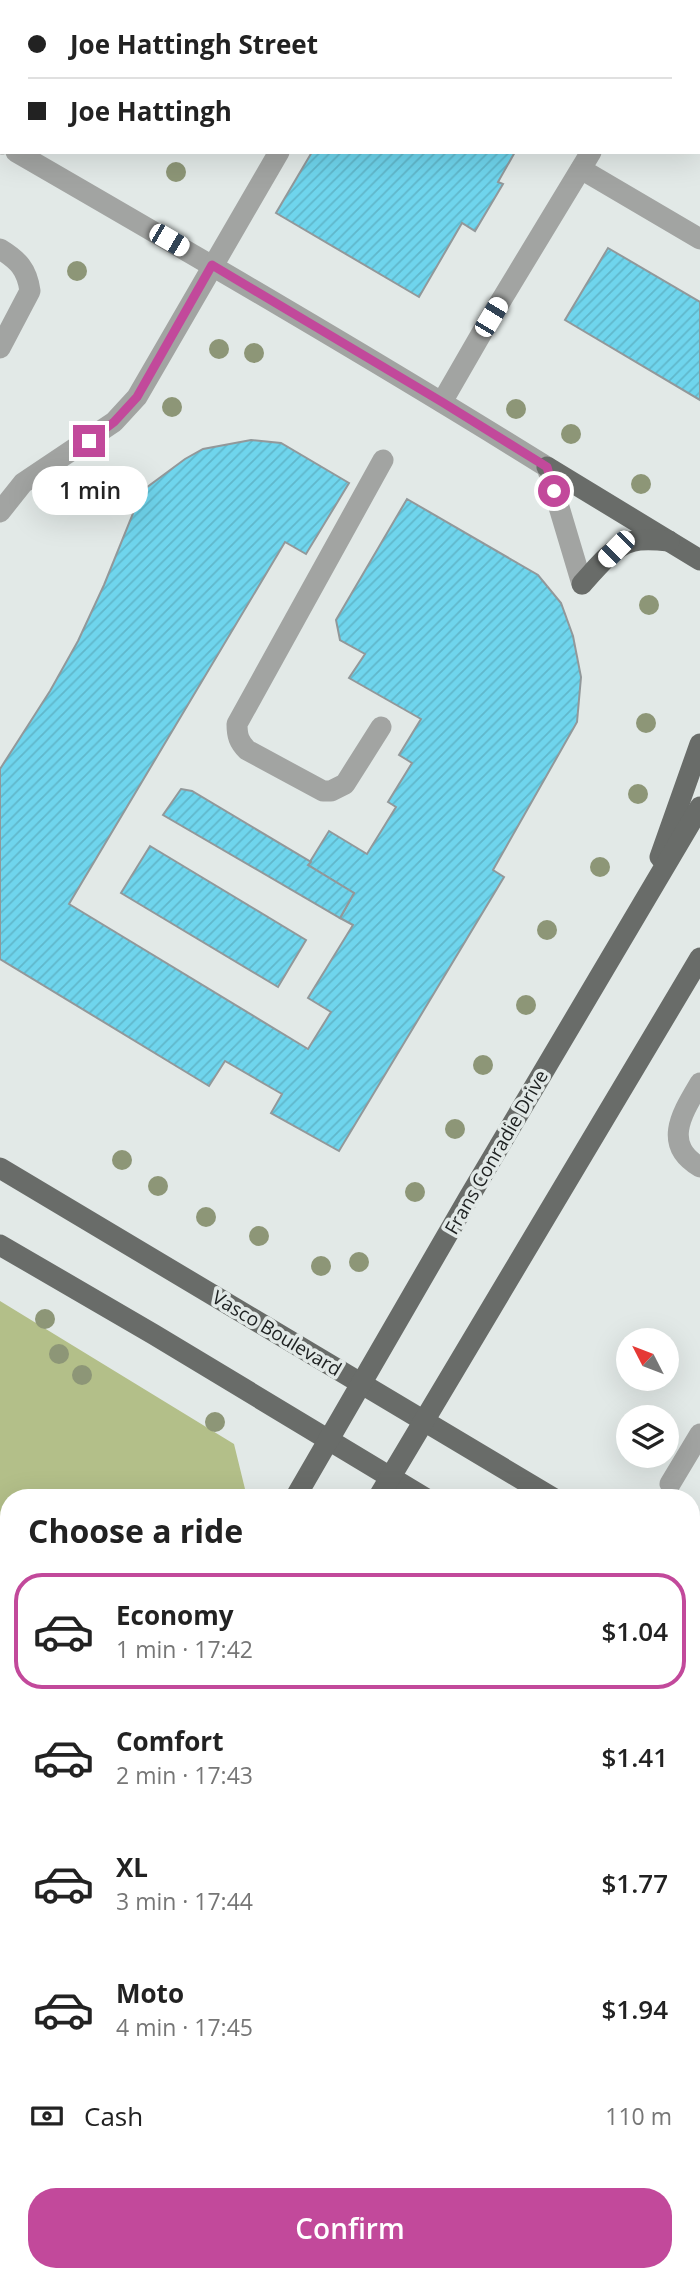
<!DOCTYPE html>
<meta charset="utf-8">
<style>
:root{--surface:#fff;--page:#f2f2f2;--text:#222;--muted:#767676;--line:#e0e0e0;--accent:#c2499b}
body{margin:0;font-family:"Open Sans",sans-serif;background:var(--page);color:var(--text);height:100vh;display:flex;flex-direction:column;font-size:26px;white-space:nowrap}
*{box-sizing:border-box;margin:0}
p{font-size:23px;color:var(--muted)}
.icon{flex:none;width:38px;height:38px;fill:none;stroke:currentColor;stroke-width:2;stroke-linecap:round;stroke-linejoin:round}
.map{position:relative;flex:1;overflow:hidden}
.drawer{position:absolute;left:0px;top:1489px;width:700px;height:793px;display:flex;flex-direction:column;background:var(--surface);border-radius:28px 28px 0 0;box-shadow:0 7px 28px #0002}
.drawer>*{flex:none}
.top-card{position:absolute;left:0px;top:0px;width:700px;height:154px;box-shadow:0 7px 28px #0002;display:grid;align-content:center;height:154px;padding:0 28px;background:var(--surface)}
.needle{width:46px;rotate:312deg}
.fabs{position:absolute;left:616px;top:1328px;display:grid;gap:14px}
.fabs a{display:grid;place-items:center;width:63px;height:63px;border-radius:50%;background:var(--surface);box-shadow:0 7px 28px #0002;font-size:35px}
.end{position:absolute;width:32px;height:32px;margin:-16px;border:9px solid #c2499b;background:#fff;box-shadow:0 0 0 4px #fff}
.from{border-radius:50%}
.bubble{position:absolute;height:49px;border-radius:24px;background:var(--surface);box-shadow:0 7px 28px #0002;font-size:23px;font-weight:600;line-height:49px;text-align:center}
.car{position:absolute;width:21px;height:42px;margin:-21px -10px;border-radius:9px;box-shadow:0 0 5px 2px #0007;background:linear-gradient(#fff 24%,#345 0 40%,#fff 0 76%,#345 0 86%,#fff 0)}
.top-card b{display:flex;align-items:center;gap:24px;height:66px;font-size:26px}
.top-card b+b{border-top:2px solid var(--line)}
.top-card i{width:18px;height:18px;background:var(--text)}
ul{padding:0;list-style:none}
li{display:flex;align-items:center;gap:21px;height:116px;margin:0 14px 10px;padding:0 14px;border:4px solid transparent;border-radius:28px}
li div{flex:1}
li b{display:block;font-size:26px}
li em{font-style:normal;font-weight:600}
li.current{border-color:var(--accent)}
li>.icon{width:63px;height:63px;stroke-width:1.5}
h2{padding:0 28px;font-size:32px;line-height:84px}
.pay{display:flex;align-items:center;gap:18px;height:77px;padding:0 28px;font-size:26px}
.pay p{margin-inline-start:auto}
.action{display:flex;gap:14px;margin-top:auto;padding:14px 28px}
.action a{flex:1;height:80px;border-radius:28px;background:var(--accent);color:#fff;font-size:28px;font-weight:600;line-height:80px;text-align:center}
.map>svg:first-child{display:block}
</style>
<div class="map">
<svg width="700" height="2281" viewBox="0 0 700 2281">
<defs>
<pattern id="building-hatch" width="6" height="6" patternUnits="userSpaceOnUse" patternTransform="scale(1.75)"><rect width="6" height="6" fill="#6fd5ed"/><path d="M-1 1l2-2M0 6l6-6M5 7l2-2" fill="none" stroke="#60b7cb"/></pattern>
</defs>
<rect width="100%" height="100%" fill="#e2e9e7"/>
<polygon fill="#b3bf89" points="0,1301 234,1444 245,1489 239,1498 9,1498 9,1578 0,1573 0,1532 3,1527 0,1525"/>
<g fill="url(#building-hatch)" stroke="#92989a" stroke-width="2">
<polygon points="312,152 515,152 498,182 503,184 475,231 462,223 419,297 276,213"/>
<polygon points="608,248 700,302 700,400 565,320"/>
<polygon points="251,440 281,443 349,483 306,554 285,542 69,904 308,1049 331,1012 308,998 353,925 340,918 354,893 308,865 329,831 367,854 396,807 388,802 412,763 399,755 421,719 349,678 365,654 340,640 336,620 407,499 538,575 561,603 573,636 581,677 577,722 493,870 504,877 339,1151 271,1113 282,1094 225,1061 209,1086 0,959 0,769 50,691 78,641 104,585 136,506 146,488 185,459 203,449"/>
<polygon points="181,789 192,791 311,862 308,865 354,893 340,918 163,815"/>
<polygon points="150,846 306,940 278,987 121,893"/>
</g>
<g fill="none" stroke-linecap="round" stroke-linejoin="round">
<g stroke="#a2a4a2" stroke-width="21">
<polyline points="495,0 498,2"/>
<polyline points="468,2 470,0"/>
<polyline points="698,40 700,41"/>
<polyline points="698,63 700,64"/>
<polyline points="0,143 2,144"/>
<path d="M16,152c178,103 356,206 531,315l35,117"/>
<polyline points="581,169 700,239"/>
<path d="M0,249c18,11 27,20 30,42l-30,57"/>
<polyline points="442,402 491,317 591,152"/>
<polyline points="0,512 23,483 114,422 137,397 279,152"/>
<path d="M381,727l-36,57 -14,7h-8l-76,-41c-8,-8 -10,-14 -10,-26l146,-264"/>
<path d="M700,1083c-17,29 -39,61 0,84"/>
<polyline points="670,1484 700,1434"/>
<polyline points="0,1619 9,1624"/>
<polyline points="691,1737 700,1737"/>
<polyline points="0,1781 9,1786"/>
<polyline points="0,1837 9,1822"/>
<polyline points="691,2023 700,2009"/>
<polyline points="691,2168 700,2173"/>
<polyline points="0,2257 9,2242"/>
<polyline points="17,2273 31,2281"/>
</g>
<g stroke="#696c69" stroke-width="21">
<polyline points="547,467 700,560"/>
<path d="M582,584c16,-17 33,-42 58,-44 10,-1 20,0 29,1"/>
<polyline points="660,857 700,744"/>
<polyline points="0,1168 553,1498"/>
<polyline points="0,1245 153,1334 425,1498"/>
<polyline points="295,1498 468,1199 700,807"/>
<polyline points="378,1498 700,958"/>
<polyline points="691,1581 700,1586"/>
<polyline points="691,1650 700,1655"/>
<polyline points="0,2001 9,1986"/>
<polyline points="0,2134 9,2120"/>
</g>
</g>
<g fill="#8d9677">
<circle cx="176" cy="172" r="10"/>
<circle cx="77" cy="271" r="10"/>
<circle cx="219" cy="349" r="10"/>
<circle cx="254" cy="353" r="10"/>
<circle cx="172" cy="407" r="10"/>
<circle cx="516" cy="409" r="10"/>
<circle cx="571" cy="434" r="10"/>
<circle cx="641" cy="484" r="10"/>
<circle cx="649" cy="605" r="10"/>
<circle cx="646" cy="723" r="10"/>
<circle cx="638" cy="794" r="10"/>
<circle cx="600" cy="867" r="10"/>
<circle cx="547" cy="930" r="10"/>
<circle cx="526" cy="1005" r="10"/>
<circle cx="483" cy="1065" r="10"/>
<circle cx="455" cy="1129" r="10"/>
<circle cx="122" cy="1160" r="10"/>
<circle cx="158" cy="1186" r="10"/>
<circle cx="415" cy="1192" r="10"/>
<circle cx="206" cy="1217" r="10"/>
<circle cx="259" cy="1236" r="10"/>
<circle cx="359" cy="1262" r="10"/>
<circle cx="321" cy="1266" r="10"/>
<circle cx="45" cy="1319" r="10"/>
<circle cx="59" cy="1354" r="10"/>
<circle cx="82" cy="1375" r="10"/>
<circle cx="215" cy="1422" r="10"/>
</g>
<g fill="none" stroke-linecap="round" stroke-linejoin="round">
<polyline stroke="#c2499b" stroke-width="9" points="89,441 114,422 137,397 212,265 442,402 547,467 554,491"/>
</g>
<g text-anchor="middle" stroke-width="7" stroke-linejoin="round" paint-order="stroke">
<g font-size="19" fill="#1d2020" stroke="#e2e9e7">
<text transform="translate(496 1152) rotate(-60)" y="7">Frans Conradie Drive</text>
<text transform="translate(277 1333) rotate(31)" y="7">Vasco Boulevard</text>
</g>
</g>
</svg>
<div class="fabs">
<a><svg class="needle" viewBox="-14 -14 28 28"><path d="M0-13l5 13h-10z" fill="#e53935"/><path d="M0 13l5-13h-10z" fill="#767676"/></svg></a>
<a><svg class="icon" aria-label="layers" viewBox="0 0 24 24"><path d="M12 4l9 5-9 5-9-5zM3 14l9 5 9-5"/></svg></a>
</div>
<i class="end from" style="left:554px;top:491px"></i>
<i class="end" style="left:89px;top:441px"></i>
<div class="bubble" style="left:32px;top:466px;width:116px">1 min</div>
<i class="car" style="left:169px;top:240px;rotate:120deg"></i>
<i class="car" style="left:491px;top:317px;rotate:31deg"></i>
<i class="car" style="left:616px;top:549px;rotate:225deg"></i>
<div class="top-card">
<b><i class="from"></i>Joe Hattingh Street</b>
<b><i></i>Joe Hattingh</b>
</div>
<section class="drawer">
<h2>Choose a ride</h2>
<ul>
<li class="current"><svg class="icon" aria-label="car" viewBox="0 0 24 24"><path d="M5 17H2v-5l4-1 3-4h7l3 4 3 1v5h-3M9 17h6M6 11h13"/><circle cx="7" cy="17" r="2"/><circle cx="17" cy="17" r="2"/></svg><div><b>Economy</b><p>1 min · 17:42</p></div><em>$1.04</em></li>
<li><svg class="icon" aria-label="car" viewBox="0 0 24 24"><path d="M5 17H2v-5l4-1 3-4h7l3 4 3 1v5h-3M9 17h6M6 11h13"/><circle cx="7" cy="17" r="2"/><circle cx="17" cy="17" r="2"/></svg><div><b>Comfort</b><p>2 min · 17:43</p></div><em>$1.41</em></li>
<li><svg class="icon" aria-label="car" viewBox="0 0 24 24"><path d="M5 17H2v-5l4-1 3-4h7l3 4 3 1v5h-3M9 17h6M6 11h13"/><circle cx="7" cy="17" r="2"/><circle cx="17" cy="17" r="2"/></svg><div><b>XL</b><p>3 min · 17:44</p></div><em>$1.77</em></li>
<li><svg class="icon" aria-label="car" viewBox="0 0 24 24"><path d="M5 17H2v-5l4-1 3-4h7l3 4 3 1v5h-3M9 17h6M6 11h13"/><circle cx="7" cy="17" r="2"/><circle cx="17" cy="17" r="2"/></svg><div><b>Moto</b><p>4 min · 17:45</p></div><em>$1.94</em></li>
</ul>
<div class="pay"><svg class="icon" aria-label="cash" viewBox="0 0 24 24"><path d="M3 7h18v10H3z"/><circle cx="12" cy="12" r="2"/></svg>Cash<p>110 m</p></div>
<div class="action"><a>Confirm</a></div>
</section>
</div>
